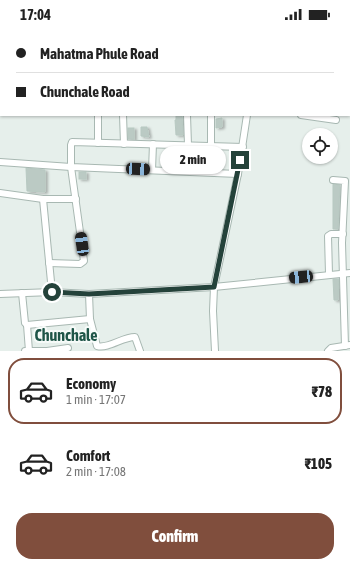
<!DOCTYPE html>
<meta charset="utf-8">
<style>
:root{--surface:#fff;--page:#f6f6f6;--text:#222;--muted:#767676;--line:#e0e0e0;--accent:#804e3d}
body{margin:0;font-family:"Asap Condensed",sans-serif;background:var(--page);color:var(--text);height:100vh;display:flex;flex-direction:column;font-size:15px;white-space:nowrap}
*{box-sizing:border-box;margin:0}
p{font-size:13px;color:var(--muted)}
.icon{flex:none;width:22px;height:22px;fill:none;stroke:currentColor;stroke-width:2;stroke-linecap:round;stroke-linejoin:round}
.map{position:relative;height:323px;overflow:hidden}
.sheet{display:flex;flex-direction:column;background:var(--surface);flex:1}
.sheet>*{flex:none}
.hud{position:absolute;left:0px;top:0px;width:350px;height:88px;box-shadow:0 1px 3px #0004;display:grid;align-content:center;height:88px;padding:0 16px;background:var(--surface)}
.fabs{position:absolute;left:302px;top:100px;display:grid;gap:8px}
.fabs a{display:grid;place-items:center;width:36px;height:36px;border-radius:50%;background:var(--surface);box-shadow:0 1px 3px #0004;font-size:20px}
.end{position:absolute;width:18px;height:18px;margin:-9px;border:5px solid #24423a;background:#fff;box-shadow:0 0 0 2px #fff}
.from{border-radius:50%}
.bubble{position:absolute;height:28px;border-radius:14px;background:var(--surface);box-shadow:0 1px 3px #0004;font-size:13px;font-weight:800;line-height:28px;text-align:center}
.car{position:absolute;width:12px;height:24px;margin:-12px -6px;border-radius:5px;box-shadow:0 0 3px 1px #0007;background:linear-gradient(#222 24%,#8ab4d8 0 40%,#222 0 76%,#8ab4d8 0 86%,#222 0)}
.hud b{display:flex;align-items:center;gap:14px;height:38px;font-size:15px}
.hud b+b{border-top:1px solid var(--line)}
.hud i{width:10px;height:10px;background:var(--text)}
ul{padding:7px 0 0;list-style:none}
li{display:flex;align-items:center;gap:12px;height:66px;margin:0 8px 6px;padding:0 8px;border:2px solid transparent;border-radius:16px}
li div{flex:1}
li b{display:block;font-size:15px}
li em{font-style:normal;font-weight:800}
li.selected{border-color:var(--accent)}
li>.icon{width:36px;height:36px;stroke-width:1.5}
.cta{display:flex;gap:8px;margin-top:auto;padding:8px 16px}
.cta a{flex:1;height:46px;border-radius:16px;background:var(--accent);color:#fff;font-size:16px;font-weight:800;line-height:46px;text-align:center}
.status{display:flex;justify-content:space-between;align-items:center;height:28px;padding:0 20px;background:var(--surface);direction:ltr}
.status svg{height:11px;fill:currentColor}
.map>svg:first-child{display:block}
</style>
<div class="status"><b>17:04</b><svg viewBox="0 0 49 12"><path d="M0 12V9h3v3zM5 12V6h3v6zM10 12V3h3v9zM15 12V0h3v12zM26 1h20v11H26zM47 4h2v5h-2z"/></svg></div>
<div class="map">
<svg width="350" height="323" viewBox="0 0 350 323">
<defs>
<filter id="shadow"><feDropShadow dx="2.5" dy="1.5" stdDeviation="1" flood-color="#0004"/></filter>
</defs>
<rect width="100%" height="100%" fill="#e6efeb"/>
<g fill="#bbcac4" stroke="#b8c9c2" filter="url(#shadow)">
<polygon points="176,87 182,87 183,107 176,107 175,92 176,92"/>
<polygon points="222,90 222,99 216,100 216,91"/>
<polygon points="141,99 147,99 149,109 141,108"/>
<rect x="128" y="100" width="6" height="11"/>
<polygon points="213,130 213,138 200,139 201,132 207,132 207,131"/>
<polygon points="26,140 45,142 45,164 27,163"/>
<rect x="79" y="144" width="7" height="7"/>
<polygon points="333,156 340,157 338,201 333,201"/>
<polygon points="333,251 339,251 338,272 334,272"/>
</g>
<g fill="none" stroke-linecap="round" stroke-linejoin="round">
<g stroke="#a8b8b2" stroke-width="8">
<g id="minor">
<polyline points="174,0 175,1"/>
<polyline points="194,0 195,1"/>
<polyline points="181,1 182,0"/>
<polyline points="230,1 231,0"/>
<polyline points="265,1 265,0"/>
<polyline points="328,1 328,0"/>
<polyline points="0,35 1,37"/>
<polyline points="98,87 98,115"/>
<polyline points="123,87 124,116"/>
<polyline points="187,87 188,117"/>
<polyline points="211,87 211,118"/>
<polyline points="301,87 336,92"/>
<polyline points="0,134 71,139 238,146"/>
<polyline points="152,142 153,116"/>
<polyline points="333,152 345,153 342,215 345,318"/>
<polyline points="0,165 43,171 76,171"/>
<polyline points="43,171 52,264"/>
<polyline points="49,235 80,236 84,233 71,139 71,117 72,114 243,119"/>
<polyline points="329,246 328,208 331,206 343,206"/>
<polyline points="22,265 25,295 27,297 29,323"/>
<polyline points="0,266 52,264 89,266 214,259 350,245"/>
<path d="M89,266l1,25 7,27c12,3 25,-9 38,-9l5,14"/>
<polyline points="27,297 90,291"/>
<polyline points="25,323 45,323"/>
<polyline points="47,323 68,320"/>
<polyline points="215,323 213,283 214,259 238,146 247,87"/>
<polyline points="328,323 331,320 350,317"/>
</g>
</g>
<g stroke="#c2cac8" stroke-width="9">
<g id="major">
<polyline points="92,1 94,0"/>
<polyline points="103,1 105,0"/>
<polyline points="0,60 1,59"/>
<polyline points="0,69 1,68"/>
</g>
</g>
<use href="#minor" stroke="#fff" stroke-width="6"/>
<use href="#major" stroke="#6aa596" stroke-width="7"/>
</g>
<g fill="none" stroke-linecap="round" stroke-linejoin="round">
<polyline stroke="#24423a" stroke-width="5" points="52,264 89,266 214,259 240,132"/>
</g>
<g text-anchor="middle" stroke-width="4" stroke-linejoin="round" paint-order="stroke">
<g font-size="16" font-weight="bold" fill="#1f5548" stroke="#f7fbf9">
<text x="66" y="313">Chunchale</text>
</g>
</g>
</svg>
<div class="fabs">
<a><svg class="icon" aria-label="locate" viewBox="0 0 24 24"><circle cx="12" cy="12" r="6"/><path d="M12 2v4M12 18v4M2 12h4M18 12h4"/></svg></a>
</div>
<i class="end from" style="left:52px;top:264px"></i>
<i class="end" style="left:240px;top:132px"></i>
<div class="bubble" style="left:160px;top:118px;width:66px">2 min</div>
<i class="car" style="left:138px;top:141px;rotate:93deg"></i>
<i class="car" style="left:82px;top:216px;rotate:352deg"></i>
<i class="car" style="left:301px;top:249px;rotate:264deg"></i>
<div class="hud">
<b><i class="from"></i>Mahatma Phule Road</b>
<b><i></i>Chunchale Road</b>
</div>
</div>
<section class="sheet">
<ul>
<li class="selected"><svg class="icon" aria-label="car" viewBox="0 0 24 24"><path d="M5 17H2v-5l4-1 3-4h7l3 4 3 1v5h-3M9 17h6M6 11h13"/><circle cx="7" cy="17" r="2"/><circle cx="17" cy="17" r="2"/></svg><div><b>Economy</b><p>1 min · 17:07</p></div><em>₹78</em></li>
<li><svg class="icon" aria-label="car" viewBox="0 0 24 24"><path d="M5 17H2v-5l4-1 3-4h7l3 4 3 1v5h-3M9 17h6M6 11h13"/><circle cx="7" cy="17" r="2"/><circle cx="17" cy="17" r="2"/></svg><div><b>Comfort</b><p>2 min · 17:08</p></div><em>₹105</em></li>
</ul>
<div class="cta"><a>Confirm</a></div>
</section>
